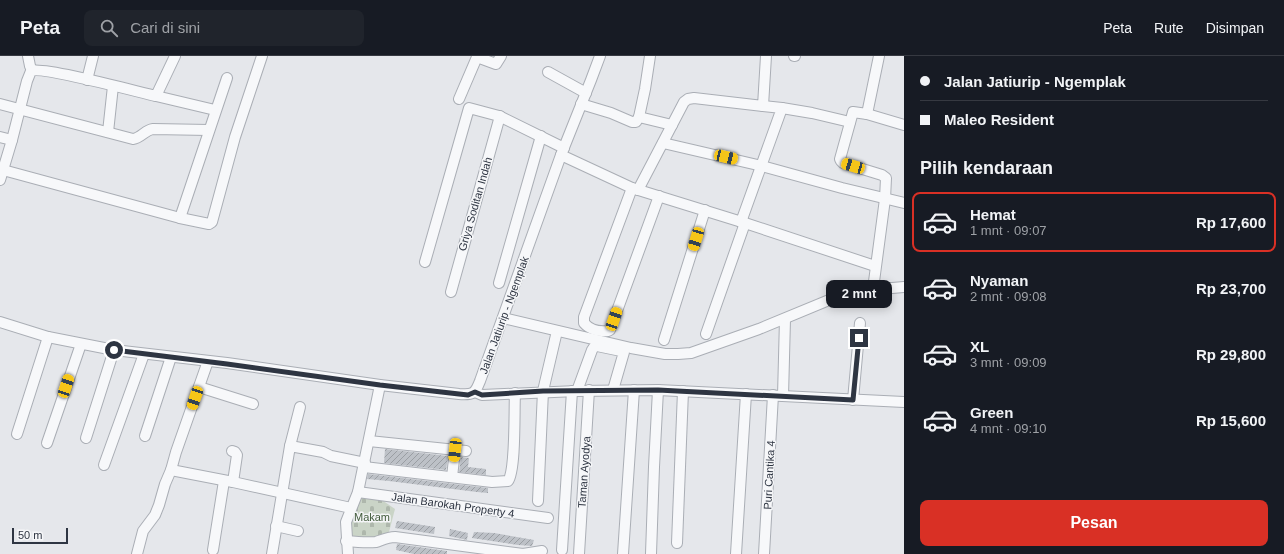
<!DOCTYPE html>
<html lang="id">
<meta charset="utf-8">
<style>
:root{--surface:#171b24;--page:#20242c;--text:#f1f3f6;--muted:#9ea1a6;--line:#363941;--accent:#d93025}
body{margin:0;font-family:Helvetica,sans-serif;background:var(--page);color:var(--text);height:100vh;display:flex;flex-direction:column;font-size:15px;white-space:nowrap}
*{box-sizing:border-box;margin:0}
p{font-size:13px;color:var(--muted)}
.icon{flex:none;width:22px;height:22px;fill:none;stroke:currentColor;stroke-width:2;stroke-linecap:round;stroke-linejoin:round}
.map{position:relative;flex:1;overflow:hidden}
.drawer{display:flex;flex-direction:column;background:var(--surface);width:380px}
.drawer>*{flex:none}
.banner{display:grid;align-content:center;height:88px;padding:0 16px;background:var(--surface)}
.scale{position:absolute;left:12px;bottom:10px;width:56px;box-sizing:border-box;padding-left:4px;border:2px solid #2e3542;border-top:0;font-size:11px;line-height:14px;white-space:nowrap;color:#2e3542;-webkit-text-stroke:3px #f5f6f8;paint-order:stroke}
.end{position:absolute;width:18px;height:18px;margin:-9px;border:5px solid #2e3542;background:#fff;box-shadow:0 0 0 2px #fff}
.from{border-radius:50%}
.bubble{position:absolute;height:28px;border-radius:8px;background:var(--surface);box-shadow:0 2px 10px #0003;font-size:13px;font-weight:800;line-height:28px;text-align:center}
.car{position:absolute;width:12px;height:24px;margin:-12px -6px;border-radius:5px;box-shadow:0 0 3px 1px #0007;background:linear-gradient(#f5c518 24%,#345 0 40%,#f5c518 0 76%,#345 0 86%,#f5c518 0)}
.banner b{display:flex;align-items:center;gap:14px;height:38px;font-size:15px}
.banner b+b{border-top:1px solid var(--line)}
.banner i{width:10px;height:10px;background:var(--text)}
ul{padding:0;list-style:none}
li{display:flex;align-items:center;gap:12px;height:60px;margin:0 8px 6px;padding:0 8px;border:2px solid transparent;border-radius:8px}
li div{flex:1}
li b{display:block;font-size:15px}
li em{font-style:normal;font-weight:800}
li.current{border-color:var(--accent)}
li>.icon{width:36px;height:36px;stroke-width:1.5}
h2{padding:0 16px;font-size:18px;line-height:48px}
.primary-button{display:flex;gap:8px;margin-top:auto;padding:8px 16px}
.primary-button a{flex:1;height:46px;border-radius:8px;background:var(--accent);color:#fff;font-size:16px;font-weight:800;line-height:46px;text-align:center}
header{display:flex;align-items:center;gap:24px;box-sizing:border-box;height:56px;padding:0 20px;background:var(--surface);border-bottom:1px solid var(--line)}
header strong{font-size:19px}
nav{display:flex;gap:22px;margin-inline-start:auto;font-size:14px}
.search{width:280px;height:36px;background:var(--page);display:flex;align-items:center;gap:10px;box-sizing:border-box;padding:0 14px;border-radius:8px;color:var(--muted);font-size:15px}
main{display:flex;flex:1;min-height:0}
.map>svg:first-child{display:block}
</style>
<header>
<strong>Peta</strong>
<div class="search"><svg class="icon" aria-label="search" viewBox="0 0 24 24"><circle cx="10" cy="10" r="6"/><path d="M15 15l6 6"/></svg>Cari di sini</div>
<nav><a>Peta</a><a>Rute</a><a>Disimpan</a></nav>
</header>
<main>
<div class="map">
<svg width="904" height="498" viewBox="0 0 904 498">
<defs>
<pattern id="cemetery-stones" width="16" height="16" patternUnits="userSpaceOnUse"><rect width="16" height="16" fill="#cad4c7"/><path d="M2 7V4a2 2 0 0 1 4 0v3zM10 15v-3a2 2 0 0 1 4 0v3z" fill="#aeb7ac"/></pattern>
<pattern id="building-hatch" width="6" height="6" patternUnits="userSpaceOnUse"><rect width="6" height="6" fill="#bdc1c7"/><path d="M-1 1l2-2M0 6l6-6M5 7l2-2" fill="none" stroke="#9a9ea3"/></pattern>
</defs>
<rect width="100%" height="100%" fill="#e5e7eb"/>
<path fill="url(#cemetery-stones)" d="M361,440l18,2 16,11 -6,23c-13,7 -25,7 -40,4v-10z"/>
<g fill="url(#building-hatch)">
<polygon points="385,393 448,400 446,414 384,407"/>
<polygon points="461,401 469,402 468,411 486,413 486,419 459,416"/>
<polygon points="368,418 488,432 488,437 477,436 389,425 367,423"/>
<polygon points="397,465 435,471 434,478 395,472"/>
<polygon points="450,473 468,477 467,484 449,480"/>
<polygon points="474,476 494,477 534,484 532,490 518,489 472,482"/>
<polygon points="397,488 447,495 447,498 414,498 396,494"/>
</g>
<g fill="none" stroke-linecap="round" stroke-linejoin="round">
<g stroke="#aaaeb5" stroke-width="12">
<g id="minor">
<polyline points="28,0 30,10 32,14"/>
<polyline points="794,0 795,0"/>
<polyline points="548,16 586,37"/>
<polyline points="87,24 93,0"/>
<polyline points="156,40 215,54"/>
<polyline points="459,43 477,1 496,8 501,0"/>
<path d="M0,48l133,35c8,-1 12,-9 20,-10l56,1"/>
<polyline points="581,48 611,57 632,66 636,66 639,61 645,33 650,0"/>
<polyline points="782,52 812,57 850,66"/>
<polyline points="867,58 879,0"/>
<polyline points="639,61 672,69"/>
<polyline points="108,76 113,30"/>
<polyline points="0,81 12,84"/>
<polyline points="663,87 762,110 842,132 904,147"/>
<polyline points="561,99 632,132 745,167 875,210"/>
<polyline points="3,114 180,162 209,168 212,166 235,81 262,0"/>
<path d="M0,124l12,-40 15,-59 4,-10c11,-5 107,21 125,25l19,-40"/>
<path d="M632,132l-48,129v6c6,7 16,9 24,8l2,-1 49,-134"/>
<polyline points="638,134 684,46 688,43 694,42 763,50 766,0"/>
<polyline points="180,162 227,22"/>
<polyline points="741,166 782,52 763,50"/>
<polyline points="425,206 469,52 499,60 564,92"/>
<polyline points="499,227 541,80"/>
<polyline points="873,233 885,143 886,122 882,119 843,107 841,105 840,103 853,56 867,58 904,69"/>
<polyline points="451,236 500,60"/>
<polyline points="503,262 631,292 665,298 678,298 691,297 759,273 846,237 869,234 904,231"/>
<path d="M0,266l48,15 66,13 113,13 153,22 79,9c14,1 16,0 21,-13l81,-226 30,-75 9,-24"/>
<polyline points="706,278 745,167"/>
<polyline points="664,284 705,154"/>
<polyline points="199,331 253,348"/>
<polyline points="577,335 592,294 594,291 597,290 621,295 624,296 613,334"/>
<polyline points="475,336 482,339 577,335 658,334 904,346"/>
<polyline points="783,340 785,263"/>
<polyline points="853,344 860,267"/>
<polyline points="17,378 48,281"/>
<polyline points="145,380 171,301"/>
<polyline points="86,382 114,294"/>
<polyline points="369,385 466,395"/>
<polyline points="47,387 81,288"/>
<polyline points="290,390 300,351"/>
<polyline points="232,395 235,396 237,399 233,426"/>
<polyline points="104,409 144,298"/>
<path d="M364,411l128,15 16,-1c8,-11 6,-71 7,-88"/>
<polyline points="171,414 233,426 351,452"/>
<polyline points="452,421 455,394"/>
<polyline points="358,436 548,462"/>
<polyline points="538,445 543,335 557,275"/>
<polyline points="276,470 298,475"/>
<path d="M346,485c10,1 20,2 30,1 6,-2 12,-5 19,-5l128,17 19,-3"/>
<polyline points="677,487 683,335"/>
<polyline points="213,494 224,425"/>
<polyline points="562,494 572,335"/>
<polyline points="137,498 143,475 155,459 159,449 165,428 171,414 176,396 208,305"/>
<polyline points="272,498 290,390 323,396 331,400 365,407"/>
<polyline points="348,498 346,466 358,436 380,329"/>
<polyline points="579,498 589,334"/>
<polyline points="623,498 634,334"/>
<polyline points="651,498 654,411 658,334"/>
<polyline points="736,498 746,338"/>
<polyline points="764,498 773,339"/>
</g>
</g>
<use href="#minor" stroke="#f7f8fa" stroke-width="10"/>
</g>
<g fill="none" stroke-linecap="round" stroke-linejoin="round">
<polyline stroke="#2e3542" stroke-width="5" points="114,294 227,308 380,329 459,338 468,339 475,336 482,339 543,335 658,334 853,344 859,282"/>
</g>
<g text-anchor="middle" stroke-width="3" stroke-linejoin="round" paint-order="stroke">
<g font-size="11" fill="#2e3542" stroke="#f5f6f8">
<text transform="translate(475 148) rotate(-74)" y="4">Griya Soditan Indah</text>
<text transform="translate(504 259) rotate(-70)" y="4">Jalan Jatiurip - Ngemplak</text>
<text transform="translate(584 416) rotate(-86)" y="4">Taman Ayodya</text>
<text transform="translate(769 419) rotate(-87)" y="4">Puri Cantika 4</text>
<text transform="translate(453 449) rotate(8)" y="4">Jalan Barokah Property 4</text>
</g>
<g font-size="11" fill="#435c3d" stroke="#f5f6f8">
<text x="372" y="465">Makam</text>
</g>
</g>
</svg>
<div class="scale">50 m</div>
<i class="end from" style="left:114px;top:294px"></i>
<i class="end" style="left:859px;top:282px"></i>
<div class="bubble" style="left:826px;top:224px;width:66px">2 mnt</div>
<i class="car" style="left:726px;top:101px;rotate:103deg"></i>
<i class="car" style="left:853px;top:110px;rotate:286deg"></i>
<i class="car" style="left:696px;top:183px;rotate:197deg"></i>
<i class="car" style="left:614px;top:263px;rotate:19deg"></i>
<i class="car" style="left:66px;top:330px;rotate:18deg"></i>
<i class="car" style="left:195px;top:342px;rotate:199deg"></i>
<i class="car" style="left:455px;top:394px;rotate:186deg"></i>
</div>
<section class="drawer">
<div class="banner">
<b><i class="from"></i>Jalan Jatiurip - Ngemplak</b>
<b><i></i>Maleo Resident</b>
</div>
<h2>Pilih kendaraan</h2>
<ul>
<li class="current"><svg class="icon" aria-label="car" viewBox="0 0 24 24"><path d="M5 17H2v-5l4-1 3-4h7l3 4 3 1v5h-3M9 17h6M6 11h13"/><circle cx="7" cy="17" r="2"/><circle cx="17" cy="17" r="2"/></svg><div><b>Hemat</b><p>1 mnt · 09:07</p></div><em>Rp 17,600</em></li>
<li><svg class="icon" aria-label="car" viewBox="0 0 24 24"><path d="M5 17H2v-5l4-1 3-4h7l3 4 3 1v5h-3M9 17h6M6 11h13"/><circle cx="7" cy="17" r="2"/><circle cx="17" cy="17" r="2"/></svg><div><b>Nyaman</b><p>2 mnt · 09:08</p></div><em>Rp 23,700</em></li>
<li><svg class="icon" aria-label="car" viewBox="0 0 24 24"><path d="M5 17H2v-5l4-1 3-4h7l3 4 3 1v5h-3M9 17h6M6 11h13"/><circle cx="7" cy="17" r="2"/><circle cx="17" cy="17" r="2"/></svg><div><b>XL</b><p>3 mnt · 09:09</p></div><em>Rp 29,800</em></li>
<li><svg class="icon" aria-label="car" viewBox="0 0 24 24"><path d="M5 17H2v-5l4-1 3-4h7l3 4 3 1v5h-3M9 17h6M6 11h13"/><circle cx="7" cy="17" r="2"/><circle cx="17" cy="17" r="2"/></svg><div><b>Green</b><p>4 mnt · 09:10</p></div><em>Rp 15,600</em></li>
</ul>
<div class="primary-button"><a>Pesan</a></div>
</section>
</main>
